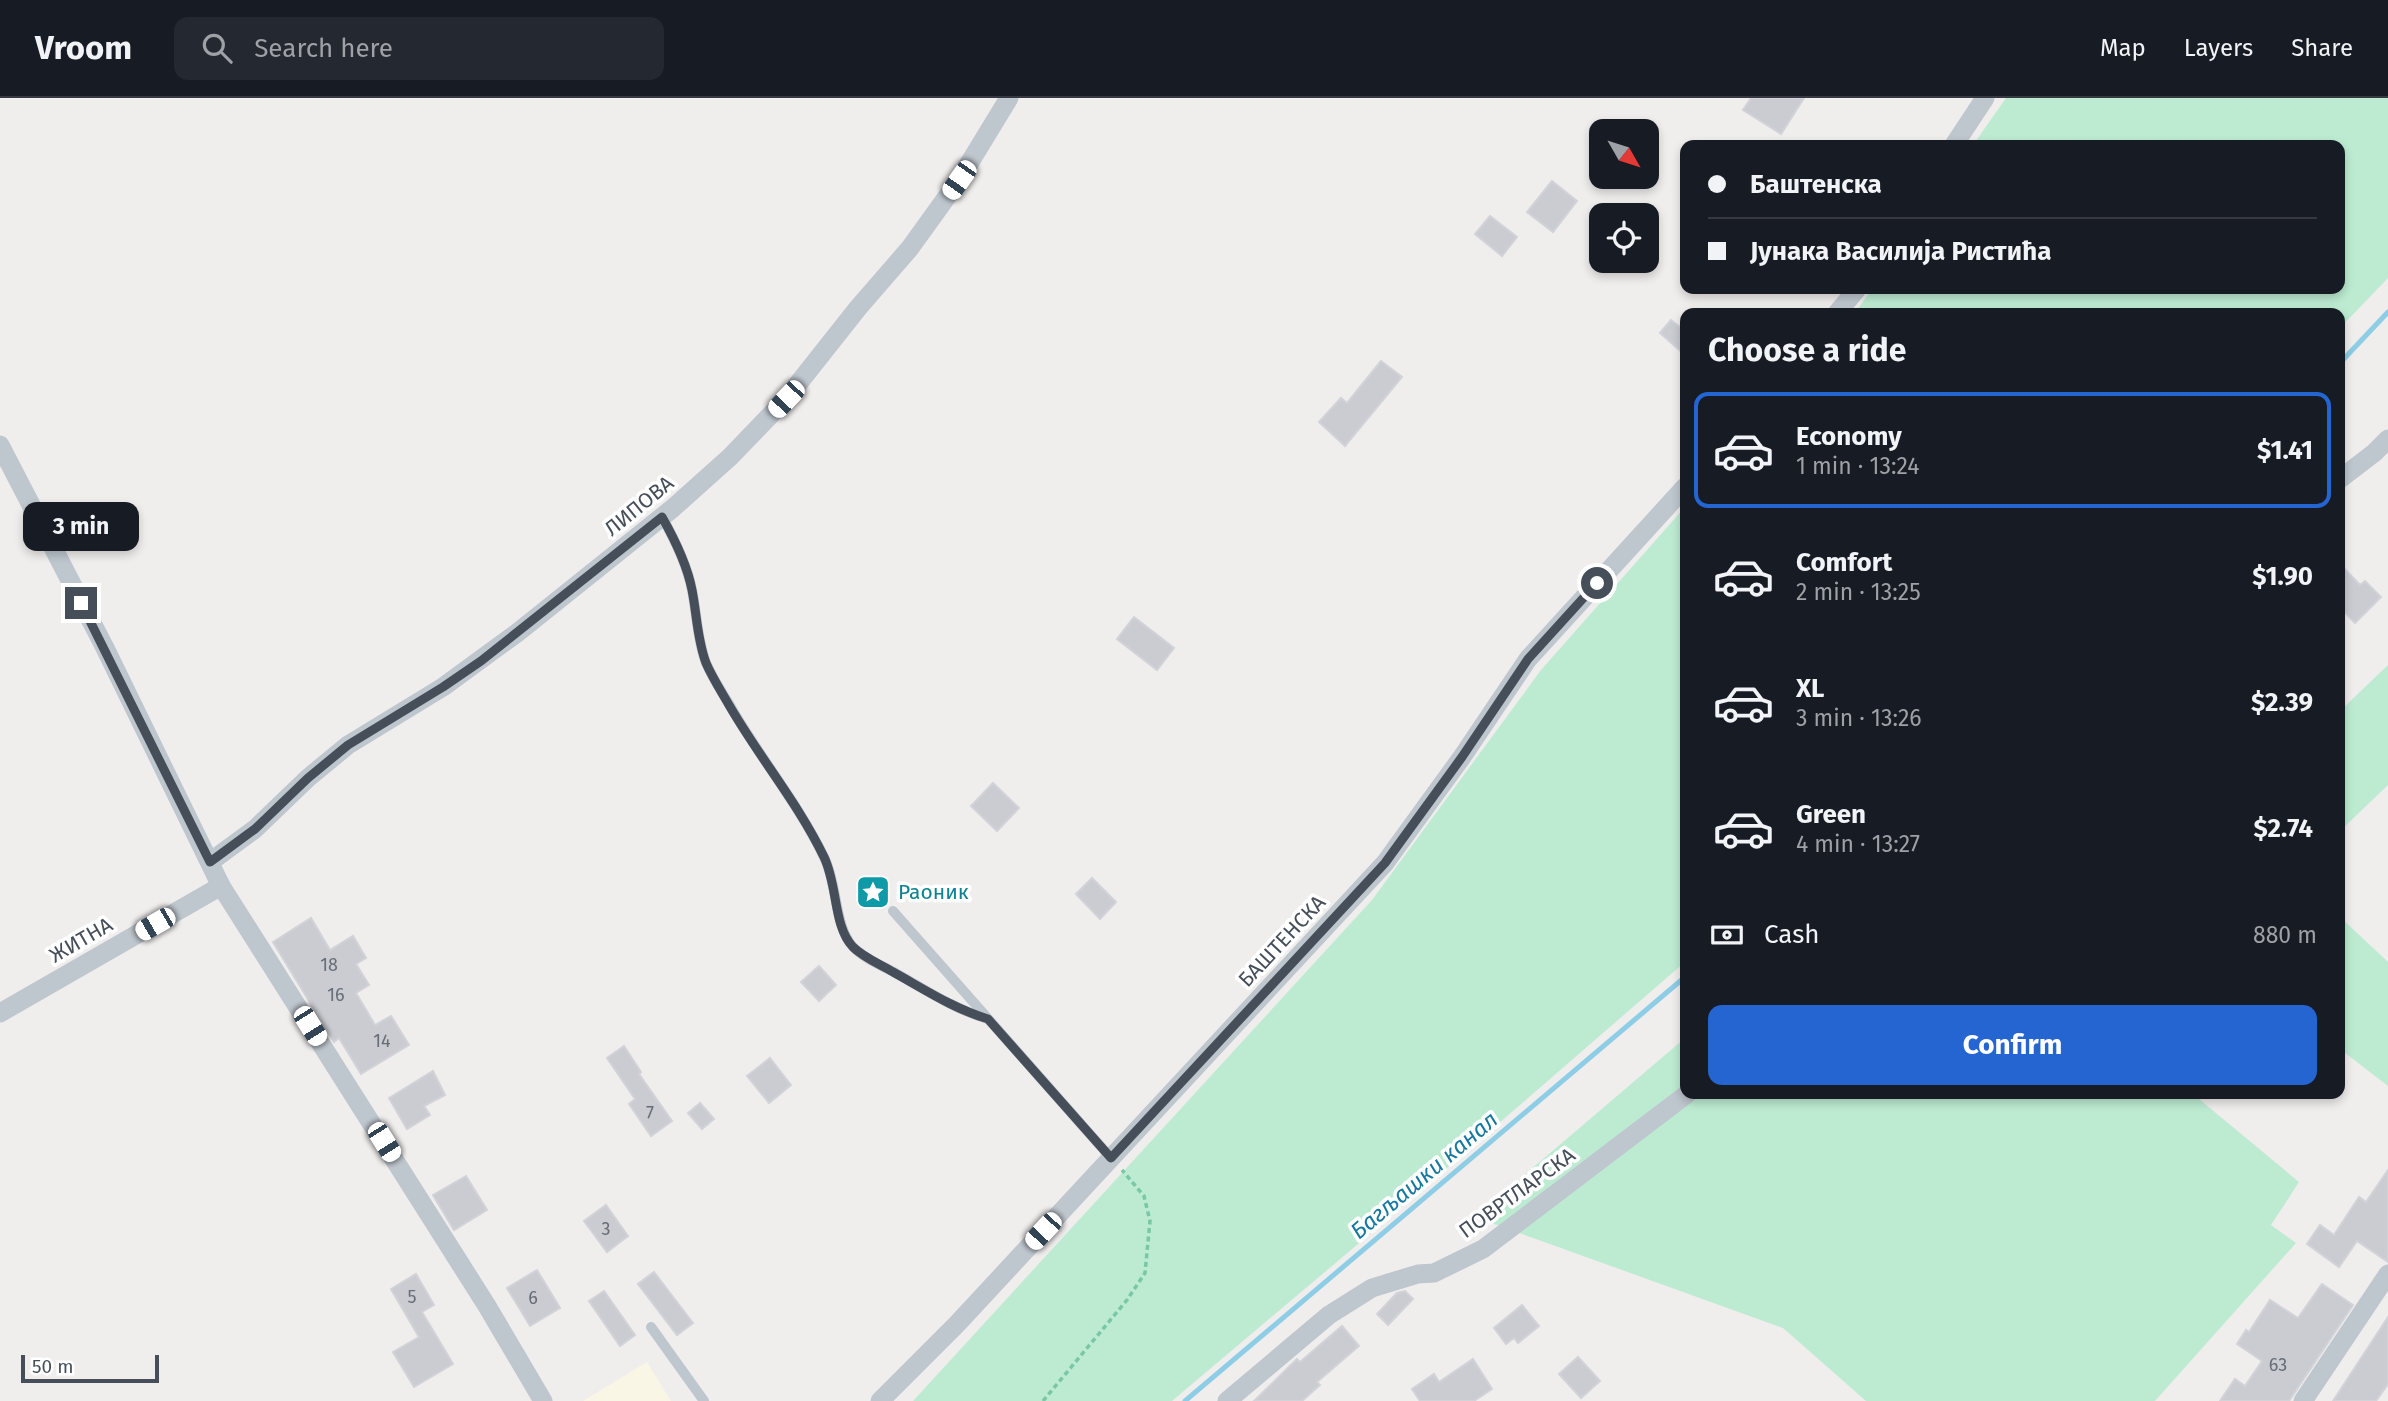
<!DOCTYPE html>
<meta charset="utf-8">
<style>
:root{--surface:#171b24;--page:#242831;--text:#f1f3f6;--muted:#9ea1a6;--line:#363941;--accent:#2465d2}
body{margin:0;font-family:"Fira Sans",sans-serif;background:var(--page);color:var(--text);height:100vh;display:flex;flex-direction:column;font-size:26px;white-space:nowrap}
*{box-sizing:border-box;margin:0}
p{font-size:23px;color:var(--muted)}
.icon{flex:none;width:38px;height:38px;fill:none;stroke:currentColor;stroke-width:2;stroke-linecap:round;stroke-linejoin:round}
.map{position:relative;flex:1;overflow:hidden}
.panel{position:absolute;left:1680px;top:210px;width:665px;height:791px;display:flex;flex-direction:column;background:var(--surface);border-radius:14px;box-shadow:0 4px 10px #0003}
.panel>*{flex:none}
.top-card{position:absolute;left:1680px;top:42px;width:665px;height:154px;border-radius:14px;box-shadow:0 4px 10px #0003;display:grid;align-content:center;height:154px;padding:0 28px;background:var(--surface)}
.needle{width:46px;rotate:129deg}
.controls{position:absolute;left:1589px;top:21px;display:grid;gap:14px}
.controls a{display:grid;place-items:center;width:70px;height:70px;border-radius:14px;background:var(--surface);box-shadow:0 4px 10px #0003;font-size:35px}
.scale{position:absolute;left:21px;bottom:18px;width:138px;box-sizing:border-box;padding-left:7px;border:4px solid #464f59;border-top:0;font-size:19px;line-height:24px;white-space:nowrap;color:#464f59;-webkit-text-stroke:5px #fff;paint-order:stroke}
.end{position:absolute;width:32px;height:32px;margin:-16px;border:9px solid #464f59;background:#fff;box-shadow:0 0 0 4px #fff}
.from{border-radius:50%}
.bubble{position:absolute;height:49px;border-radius:14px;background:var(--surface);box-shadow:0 4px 10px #0003;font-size:23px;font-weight:700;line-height:49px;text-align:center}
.car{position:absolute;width:21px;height:42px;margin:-21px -10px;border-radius:9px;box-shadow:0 0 5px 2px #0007;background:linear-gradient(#fff 24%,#345 0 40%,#fff 0 76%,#345 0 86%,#fff 0)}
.top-card b{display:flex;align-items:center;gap:24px;height:66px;font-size:26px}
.top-card b+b{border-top:2px solid var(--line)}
.top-card i{width:18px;height:18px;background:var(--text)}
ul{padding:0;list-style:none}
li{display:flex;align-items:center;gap:21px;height:116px;margin:0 14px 10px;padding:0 14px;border:4px solid transparent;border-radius:14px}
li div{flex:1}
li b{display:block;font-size:26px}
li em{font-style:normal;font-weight:700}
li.selected{border-color:var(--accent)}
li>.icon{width:63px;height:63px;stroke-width:1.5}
h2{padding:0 28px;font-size:32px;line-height:84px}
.pay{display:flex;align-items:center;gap:18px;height:77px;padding:0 28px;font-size:26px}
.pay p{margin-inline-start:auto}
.primary-button{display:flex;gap:14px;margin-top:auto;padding:14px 28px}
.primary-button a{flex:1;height:80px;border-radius:14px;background:var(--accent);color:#fff;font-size:28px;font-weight:700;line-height:80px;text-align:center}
header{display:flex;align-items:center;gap:42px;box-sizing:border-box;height:98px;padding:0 35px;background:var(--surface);border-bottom:2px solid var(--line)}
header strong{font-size:33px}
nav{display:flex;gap:38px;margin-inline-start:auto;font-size:24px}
.search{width:490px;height:63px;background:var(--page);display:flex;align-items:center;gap:18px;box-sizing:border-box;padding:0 24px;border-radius:14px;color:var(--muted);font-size:26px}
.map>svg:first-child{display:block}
</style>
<header>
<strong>Vroom</strong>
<div class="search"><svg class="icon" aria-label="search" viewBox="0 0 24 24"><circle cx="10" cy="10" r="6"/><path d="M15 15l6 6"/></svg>Search here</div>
<nav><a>Map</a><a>Layers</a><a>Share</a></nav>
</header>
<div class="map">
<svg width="2388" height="1303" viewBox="0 0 2388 1303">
<rect width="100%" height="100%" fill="#f0eded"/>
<polygon fill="#faf6e6" points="647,1264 671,1303 583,1303"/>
<g fill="#bdebd2">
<polygon points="2006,0 2388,0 2388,180 2340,230 2340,215 1855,215 1872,191 2340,191 2340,47 1973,47"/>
<polygon points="1685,409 1685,864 1409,1103 1172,1303 913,1303 1372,802 1541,572"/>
<polygon points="2388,567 2388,687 2340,733 2340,613"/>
<polygon points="2340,819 2388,864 2388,988 2340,951"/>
<polygon points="1685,940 1685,996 2193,996 2299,1084 2271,1127 2296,1145 2155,1303 1866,1303 1783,1230 1475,1119"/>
</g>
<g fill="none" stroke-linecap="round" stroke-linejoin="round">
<g stroke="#8dcde5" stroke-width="5">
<polyline points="2340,265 2388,214"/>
<polyline points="1185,1303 1685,879"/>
</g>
</g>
<g fill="#caccd1" stroke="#d1d3d8" stroke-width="2">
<polygon points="1751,0 1804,0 1781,36 1743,12"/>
<polygon points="1552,83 1577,103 1553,134 1527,114"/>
<polygon points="1490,118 1517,139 1502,158 1475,136"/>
<polygon points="1671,222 1685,233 1685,257 1660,235"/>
<polygon points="1381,263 1402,279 1345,348 1319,324 1341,300 1347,305"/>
<polygon points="2340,466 2360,487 2365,483 2381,499 2355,525 2340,509"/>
<polygon points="1134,519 1174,550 1157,572 1117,541"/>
<polygon points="993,685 1019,710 997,733 971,708"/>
<polygon points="1092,780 1116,804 1100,821 1076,796"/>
<polygon points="311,820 330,852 353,838 366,860 356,866 369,887 356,895 375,927 391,918 409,947 361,976 339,940 334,944 273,844"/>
<polygon points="819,868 836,887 819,903 801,884"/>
<polygon points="624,948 641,974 639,976 672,1023 651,1038 629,1006 635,1001 607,960"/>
<polygon points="770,960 791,987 769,1005 747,978"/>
<polygon points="433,973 445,997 424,1008 430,1017 407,1031 389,1000"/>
<polygon points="700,1005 714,1021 702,1031 688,1015"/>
<polygon points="2388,1072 2388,1164 2357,1143 2339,1169 2307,1146 2320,1127 2334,1137 2359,1099 2366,1104"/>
<polygon points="466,1078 487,1112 454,1132 433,1097"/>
<polygon points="606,1107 628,1138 607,1154 584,1123"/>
<polygon points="537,1172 560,1210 530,1228 507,1190"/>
<polygon points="654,1174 693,1225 677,1237 638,1186"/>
<polygon points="416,1176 434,1207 422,1214 453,1266 414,1289 393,1254 419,1239 391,1191"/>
<polygon points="2322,1186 2353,1207 2289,1303 2220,1303 2235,1281 2245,1288 2262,1263 2237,1246 2246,1232 2249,1234 2270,1202 2298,1220"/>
<polygon points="604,1193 635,1237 620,1248 589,1203"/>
<polygon points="1405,1193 1413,1201 1388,1227 1377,1216 1397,1195"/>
<polygon points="1522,1207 1539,1228 1518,1245 1514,1240 1506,1246 1494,1230"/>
<polygon points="2388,1219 2388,1286 2376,1303 2333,1303"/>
<polygon points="1342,1228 1359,1248 1317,1284 1320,1287 1302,1303 1254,1303 1297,1261 1300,1264"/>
<polygon points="1578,1259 1600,1283 1581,1300 1559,1276"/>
<polygon points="1473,1261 1492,1291 1474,1303 1420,1303 1412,1291 1434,1276 1439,1284"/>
</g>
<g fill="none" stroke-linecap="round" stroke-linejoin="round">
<polyline stroke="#78c7a5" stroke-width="3.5" stroke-dasharray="5 3.5" stroke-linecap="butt" points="1043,1303 1127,1202 1145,1175 1150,1123 1144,1098 1122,1072"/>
<g stroke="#bec6ce" stroke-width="10">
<path d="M662,419c13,23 25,47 30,73 5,25 5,49 14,73 7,16 17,31 26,46 29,50 67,96 92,148 14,28 10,69 29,90 11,11 27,18 41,25 30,17 60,37 94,47"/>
<polyline points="893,813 1111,1060"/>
<polyline points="651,1229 704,1303"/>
</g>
<g stroke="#bec6ce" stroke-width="19">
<polyline points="1954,47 1985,0"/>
<polyline points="1837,215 1857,191"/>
<polyline points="0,347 105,550 221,788 487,1208 543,1303"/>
<polyline points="2340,381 2374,355 2388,341"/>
<polyline points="210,764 255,731 308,680 348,647 443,589 517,535 673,410 730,359 786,301 858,210 910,150 959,82 1009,0"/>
<polyline points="0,915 221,788"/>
<polyline points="880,1303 957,1226 1385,765 1462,659 1528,561 1685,389"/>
<polyline points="1227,1303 1329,1217 1372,1190 1418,1176 1434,1175 1483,1151 1687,996"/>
<polyline points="2303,1303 2388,1176"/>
</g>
</g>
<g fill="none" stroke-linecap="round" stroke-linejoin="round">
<path stroke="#464f59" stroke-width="9" d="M81,505l129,259 45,-33 53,-51 40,-33 95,-58 38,-26 181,-144c13,23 25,47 30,73 5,25 5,49 14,73 6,14 15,28 23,42 30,52 69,98 95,152 14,29 9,69 29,90 11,11 27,17 40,25 31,17 61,37 95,47l123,139 274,-295 77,-106 66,-98 69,-76"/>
</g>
<defs>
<g id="sight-square" transform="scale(1.75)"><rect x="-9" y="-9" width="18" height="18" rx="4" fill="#0f9aa8" stroke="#fff"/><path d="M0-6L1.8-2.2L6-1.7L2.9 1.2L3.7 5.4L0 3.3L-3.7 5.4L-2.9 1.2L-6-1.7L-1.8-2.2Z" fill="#fff"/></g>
</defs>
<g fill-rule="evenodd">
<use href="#sight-square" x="873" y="794"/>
</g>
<g text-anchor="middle" stroke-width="7" stroke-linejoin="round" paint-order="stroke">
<g font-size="18" fill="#676e77">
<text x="329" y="873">18</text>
<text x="336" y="903">16</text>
<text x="382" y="949">14</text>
<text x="650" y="1021">7</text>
<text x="606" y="1137">3</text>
<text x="412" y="1205">5</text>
<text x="533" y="1206">6</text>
<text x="2278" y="1273">63</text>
</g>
<g font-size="21" fill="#464f59" stroke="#fff">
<text transform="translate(639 408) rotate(-39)" y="7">ЛИПОВА</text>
<text transform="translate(81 842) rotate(-30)" y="7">ЖИТНА</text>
<text transform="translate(1282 843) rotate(-47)" y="7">БАШТЕНСКА</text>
<text transform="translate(1517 1095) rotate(-36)" y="7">ПОВРТЛАРСКА</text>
</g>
<g font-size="21" fill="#0d838f" stroke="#fff" text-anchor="start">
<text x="898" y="801">Раоник</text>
</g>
<g font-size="23" font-style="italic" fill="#15789d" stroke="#fff">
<text transform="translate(1424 1077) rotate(-40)" y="8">Багљашки канал</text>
</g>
</g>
</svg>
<div class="controls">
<a><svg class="needle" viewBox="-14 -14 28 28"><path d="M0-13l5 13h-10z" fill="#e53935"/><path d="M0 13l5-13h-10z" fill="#9ea1a6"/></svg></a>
<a><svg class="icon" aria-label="locate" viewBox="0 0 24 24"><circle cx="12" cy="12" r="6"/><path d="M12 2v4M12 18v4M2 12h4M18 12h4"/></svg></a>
</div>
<div class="scale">50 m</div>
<i class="end from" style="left:1597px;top:485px"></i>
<i class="end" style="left:81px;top:505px"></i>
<div class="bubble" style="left:23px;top:404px;width:116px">3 min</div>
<i class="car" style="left:959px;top:82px;rotate:215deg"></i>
<i class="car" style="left:786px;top:301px;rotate:223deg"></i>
<i class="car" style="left:155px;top:826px;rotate:240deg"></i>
<i class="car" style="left:310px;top:928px;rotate:148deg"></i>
<i class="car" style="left:384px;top:1044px;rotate:148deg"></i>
<i class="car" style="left:1043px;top:1133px;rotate:223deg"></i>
<div class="top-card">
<b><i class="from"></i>Баштенска</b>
<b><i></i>Јунака Василија Ристића</b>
</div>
<section class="panel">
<h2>Choose a ride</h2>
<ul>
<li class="selected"><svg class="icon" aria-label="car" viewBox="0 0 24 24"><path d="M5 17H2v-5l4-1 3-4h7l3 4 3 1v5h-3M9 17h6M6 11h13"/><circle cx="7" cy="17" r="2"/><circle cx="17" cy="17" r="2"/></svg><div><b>Economy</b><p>1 min · 13:24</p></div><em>$1.41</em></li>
<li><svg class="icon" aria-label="car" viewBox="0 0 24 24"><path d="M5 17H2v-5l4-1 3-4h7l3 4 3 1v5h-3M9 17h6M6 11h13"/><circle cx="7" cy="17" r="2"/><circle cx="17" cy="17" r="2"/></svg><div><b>Comfort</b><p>2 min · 13:25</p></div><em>$1.90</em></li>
<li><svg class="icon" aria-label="car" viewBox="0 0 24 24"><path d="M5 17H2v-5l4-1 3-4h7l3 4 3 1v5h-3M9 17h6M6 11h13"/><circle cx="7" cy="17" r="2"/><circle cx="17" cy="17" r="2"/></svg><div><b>XL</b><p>3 min · 13:26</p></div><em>$2.39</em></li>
<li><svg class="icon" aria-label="car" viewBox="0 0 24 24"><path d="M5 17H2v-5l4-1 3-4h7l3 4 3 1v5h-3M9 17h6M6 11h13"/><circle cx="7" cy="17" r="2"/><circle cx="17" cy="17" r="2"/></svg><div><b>Green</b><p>4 min · 13:27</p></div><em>$2.74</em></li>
</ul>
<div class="pay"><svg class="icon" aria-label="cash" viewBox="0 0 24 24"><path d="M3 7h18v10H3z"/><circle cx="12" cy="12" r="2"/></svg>Cash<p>880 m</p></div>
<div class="primary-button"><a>Confirm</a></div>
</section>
</div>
